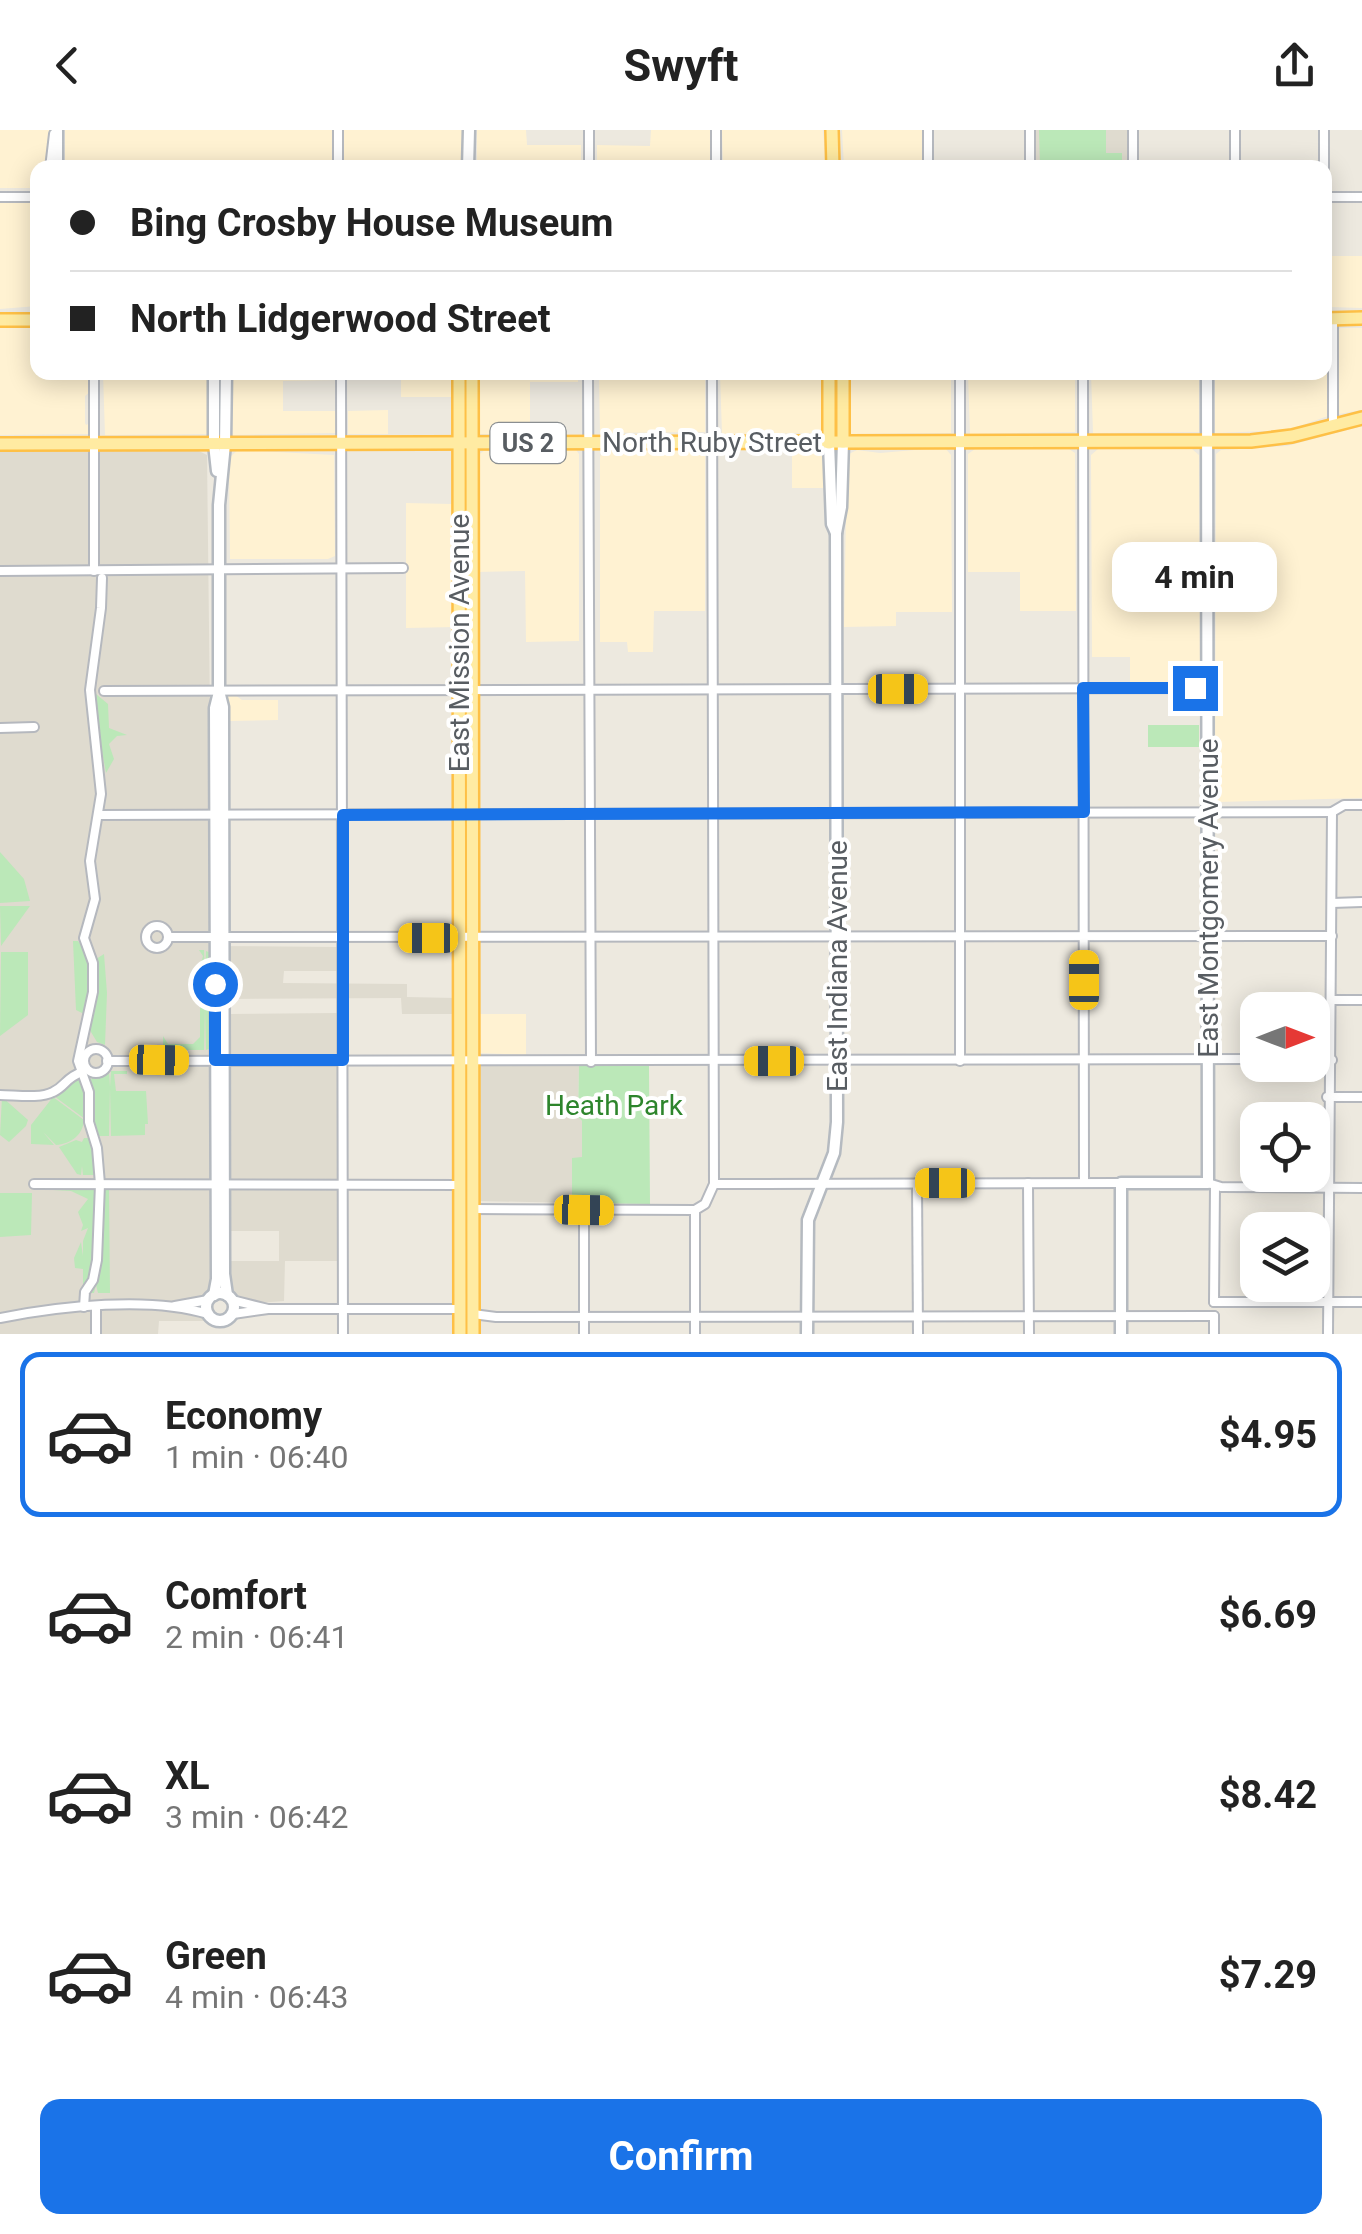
<!DOCTYPE html>
<meta charset="utf-8">
<style>
:root{--surface:#fff;--page:#f6f6f6;--text:#222;--muted:#767676;--line:#e0e0e0;--accent:#1a73e8}
body{margin:0;font-family:Roboto,sans-serif;background:var(--page);color:var(--text);height:100vh;display:flex;flex-direction:column;font-size:38px;white-space:nowrap}
*{box-sizing:border-box;margin:0}
p{font-size:32px;color:var(--muted)}
.icon{flex:none;width:55px;height:55px;fill:none;stroke:currentColor;stroke-width:2;stroke-linecap:round;stroke-linejoin:round}
.map{position:relative;height:1204px;overflow:hidden}
.side{display:flex;flex-direction:column;background:var(--surface);flex:1}
.side>*{flex:none}
.top-card{position:absolute;left:30px;top:30px;width:1302px;height:220px;border-radius:20px;box-shadow:0 5px 25px #0003;display:grid;align-content:center;height:220px;padding:0 40px;background:var(--surface)}
.needle{width:65px;rotate:90deg}
.tools{position:absolute;left:1240px;top:862px;display:grid;gap:20px}
.tools a{display:grid;place-items:center;width:90px;height:90px;border-radius:20px;background:var(--surface);box-shadow:0 5px 25px #0003;font-size:50px}
.end{position:absolute;width:45px;height:45px;margin:-22px;border:12px solid #1a73e8;background:#fff;box-shadow:0 0 0 5px #fff}
.from{border-radius:50%}
.bubble{position:absolute;height:70px;border-radius:20px;background:var(--surface);box-shadow:0 5px 25px #0003;font-size:32px;font-weight:700;line-height:70px;text-align:center}
.car{position:absolute;width:30px;height:60px;margin:-30px -15px;border-radius:12px;box-shadow:0 0 8px 2px #0007;background:linear-gradient(#f5c518 24%,#345 0 40%,#f5c518 0 76%,#345 0 86%,#f5c518 0)}
.top-card b{display:flex;align-items:center;gap:35px;height:95px;font-size:38px}
.top-card b+b{border-top:2px solid var(--line)}
.top-card i{width:25px;height:25px;background:var(--text)}
ul{padding:18px 0 0;list-style:none}
li{display:flex;align-items:center;gap:30px;height:165px;margin:0 20px 15px;padding:0 20px;border:5px solid transparent;border-radius:20px}
li div{flex:1}
li b{display:block;font-size:38px}
li em{font-style:normal;font-weight:700}
li.current{border-color:var(--accent)}
li>.icon{width:90px;height:90px;stroke-width:1.5}
.action{display:flex;gap:20px;margin-top:auto;padding:20px 40px}
.action a{flex:1;height:115px;border-radius:20px;background:var(--accent);color:#fff;font-size:40px;font-weight:700;line-height:115px;text-align:center}
header{display:flex;justify-content:space-between;align-items:center;height:130px;padding:0 40px;background:var(--surface);font-size:45px;font-weight:700}
.map>svg:first-child{display:block}
</style>
<header><svg class="icon" aria-label="back" viewBox="0 0 24 24"><path d="M15 5l-7 7 7 7"/></svg>Swyft<svg class="icon" aria-label="share" viewBox="0 0 24 24"><path d="M12 15V3M7 8l5-5 5 5M5 13v7h14v-7"/></svg></header>
<div class="map">
<svg width="1362" height="1204" viewBox="0 0 1362 1204">
<rect width="100%" height="100%" fill="#ede9df"/>
<g fill="#fff2d2">
<polygon points="0,0 49,0 48,37 38,38 37,58 0,58"/>
<rect x="65" y="0" width="267" height="37"/>
<rect x="344" y="0" width="118" height="37"/>
<polygon points="477,0 526,0 527,15 581,15 581,37 477,37"/>
<polygon points="651,0 712,0 712,37 597,37 597,15 650,16"/>
<polygon points="722,0 823,0 826,37 723,37"/>
<polygon points="842,0 922,0 922,37 844,37"/>
<polygon points="37,70 37,176 0,179 0,71"/>
<polygon points="1328,126 1362,126 1362,178 1329,177"/>
<polygon points="0,198 37,198 38,242 91,243 91,261 85,266 85,293 86,295 90,293 89,304 0,305"/>
<polygon points="1340,198 1362,198 1362,280 1339,284 1337,201"/>
<polygon points="1325,199 1328,205 1328,286 1288,300 1215,303 1215,243 1325,242"/>
<polygon points="103,243 208,243 210,304 105,305"/>
<polygon points="229,243 336,243 336,250 283,251 283,281 336,281 336,303 231,305"/>
<rect x="401" y="243" width="55" height="24"/>
<polygon points="477,243 578,243 578,252 530,252 530,304 479,304"/>
<polygon points="599,243 705,243 705,302 600,303"/>
<polygon points="720,243 825,243 825,303 722,304"/>
<polygon points="847,243 951,243 951,303 848,304"/>
<polygon points="968,243 1075,243 1075,302 970,304"/>
<polygon points="1091,243 1199,243 1199,302 1093,303"/>
<polygon points="388,280 388,304 348,304 348,281"/>
<polygon points="1362,296 1362,668 1219,672 1215,667 1216,324 1221,320 1287,316"/>
<polygon points="926,319 946,319 951,325 952,482 896,482 896,496 844,497 847,325 857,320 880,323"/>
<polygon points="975,319 1069,319 1075,323 1076,481 1020,481 1020,442 968,442 968,324"/>
<polygon points="1098,319 1192,319 1199,325 1200,547 1197,552 1130,553 1130,527 1092,527 1091,325"/>
<polygon points="238,320 334,325 335,426 328,429 230,429 229,328"/>
<polygon points="485,320 576,320 579,324 579,511 526,512 525,441 476,442 477,326"/>
<polygon points="603,320 700,320 705,326 705,481 654,481 653,522 628,522 627,512 600,512 600,327"/>
<polygon points="792,320 823,322 827,358 792,358"/>
<polygon points="406,373 452,374 456,497 406,498"/>
<polygon points="227,565 235,565 242,570 278,570 278,590 229,591"/>
<polygon points="477,884 526,884 526,925 479,923"/>
</g>
<g fill="#dfdbcf" fill-rule="evenodd">
<rect x="1035" y="0" width="93" height="37"/>
<path d="M0,321h199l8,4 4,345 -2,146 128,1v24h-53l-1,12 124,1v13l49,1v16h-54l-1,-16 -172,1 1,15 107,-1 1,248h-53l-1,40 -26,2 -22,-4 -7,-8h-18l-1,30h-51l-1,13h-158zM231,1101h48v30h-48z"/>
<polygon points="482,935 579,935 578,987 582,991 583,1028 572,1029 572,1073 479,1071 477,940"/>
</g>
<g fill="#bbe8b8">
<polygon points="1039,0 1106,0 1106,23 1122,23 1122,37 1040,37"/>
<polygon points="96,564 108,574 109,598 127,605 117,606 109,614 114,629 106,643 96,589"/>
<rect x="1148" y="595" width="51" height="22"/>
<polygon points="0,722 24,749 30,771 0,773"/>
<polygon points="0,776 30,776 1,816"/>
<path d="M73,811h5c17,23 14,46 6,73l-8,-4z"/>
<polygon points="199,820 204,820 205,846 206,821 211,823 211,918 206,920 205,878 204,920 163,920 163,906 168,914 193,914 200,907 200,859 196,852 203,826"/>
<polygon points="1,822 28,822 28,885 0,906"/>
<polygon points="104,824 107,863 105,915 97,912 88,897 97,859 96,829"/>
<polygon points="579,935 649,935 650,1074 572,1073 572,1028 582,1027 582,991 578,987"/>
<polygon points="109,941 110,957 111,941 127,941 127,944 114,944 116,961 146,961 148,994 145,994 145,1005 111,1006 110,958 109,1006 97,1006 92,992 90,953 92,947 101,947"/>
<polygon points="79,946 86,963 85,989 54,966"/>
<polygon points="2,967 28,990 26,996 9,1012 0,1005"/>
<path d="M53,967l31,23c-1,15 -13,24 -28,25l-13,-13 11,13 -23,-1v-19z"/>
<polygon points="84,1008 91,1008 97,1045 83,1045 82,1036 81,1045 77,1044 59,1017 76,1010 82,1012"/>
<path d="M57,1057l39,2c-1,31 6,74 -13,100v-20l-8,-1 -1,-10 7,-16 2,14v-15l5,-13 -7,3 2,-6 -5,-13 10,-13 -17,-8 -18,-1z"/>
<polygon points="106,1057 109,1057 110,1163 98,1163 96,1155 94,1163 88,1163 100,1137 103,1060"/>
<polygon points="0,1063 32,1063 31,1105 0,1107"/>
</g>
<g fill="none" stroke-linecap="round" stroke-linejoin="round">
<g stroke="#b5b8be" stroke-width="12">
<g id="street">
<polyline points="338,0 338,38"/>
<polyline points="589,0 589,38"/>
<polyline points="716,0 716,38"/>
<polyline points="1235,0 1235,38"/>
<polyline points="1324,0 1324,38"/>
<polyline points="50,38 54,4"/>
<polyline points="928,38 928,0"/>
<polyline points="1030,38 1030,0"/>
<polyline points="1133,38 1133,0"/>
<polyline points="0,67 38,67"/>
<polyline points="1325,67 1362,67"/>
<polyline points="341,242 343,1204"/>
<polyline points="588,242 591,932"/>
<polyline points="960,242 960,931"/>
<polyline points="1083,242 1084,1053"/>
<polyline points="1333,294 1333,189"/>
<polyline points="0,441 403,438"/>
<polyline points="94,441 94,242"/>
<polyline points="104,561 1207,558"/>
<polyline points="0,598 34,597"/>
<polyline points="99,685 1332,682 1344,675 1362,675"/>
<polyline points="1332,773 1362,772"/>
<circle cx="157" cy="807" r="11"/>
<polyline points="168,807 1332,806"/>
<polyline points="1331,870 1362,870"/>
<circle cx="96" cy="931" r="12"/>
<polyline points="1312,930 1332,930"/>
<polyline points="107,931 1258,929"/>
<path d="M0,965c15,0 40,4 53,-3 13,-6 12,-14 29,-20"/>
<polyline points="1327,967 1362,967"/>
<polyline points="917,1053 918,1204"/>
<polyline points="1028,1053 1029,1204"/>
<polyline points="1208,1053 1221,1057 1362,1058"/>
<polyline points="34,1054 460,1055"/>
<polyline points="714,1054 1121,1053"/>
<polyline points="473,1079 695,1080"/>
<polyline points="584,1080 584,1204"/>
<polyline points="232,1170 268,1179 460,1179"/>
<polyline points="1214,1172 1362,1172"/>
<polyline points="1214,1172 1215,1056"/>
<polyline points="175,1176 208,1170"/>
<polyline points="84,1177 85,1162 93,1150 97,1130 100,1054 97,1018 89,992 89,962 78,931 93,862 93,833 84,808 95,769 90,731 101,664 90,560 101,478 102,448"/>
<polyline points="233,1184 268,1179"/>
<polyline points="473,1184 496,1187 1214,1186"/>
<path d="M0,1188c60,-12 151,-22 208,-4"/>
<polyline points="96,1204 96,1177"/>
<polyline points="695,1204 695,1080 705,1074 714,1054 712,242"/>
<polyline points="1214,1204 1214,1186"/>
<polyline points="1328,1204 1332,682"/>
</g>
</g>
<g stroke="#b5bac0" stroke-width="15">
<g id="secondary">
<polyline points="57,38 57,0"/>
<polyline points="468,38 469,0"/>
<polyline points="214,242 214,314 217,341"/>
<polyline points="226,242 225,314 219,375 219,561 223,577 224,1144 227,1165"/>
<polyline points="829,313 832,394 836,403"/>
<circle cx="220" cy="1177" r="14"/>
<polyline points="214,1165 217,1149 215,578 219,562"/>
<polyline points="807,1204 808,1090 834,1023 837,992 836,403 841,377 843,312"/>
<polyline points="1121,1204 1121,1053 1208,1053 1207,242"/>
</g>
</g>
<g stroke="#fec046" stroke-width="16">
<g id="primary">
<polyline points="832,0 833,38"/>
<polyline points="1325,189 1362,188"/>
<polyline points="0,190 38,190"/>
<polyline points="459,242 460,1204"/>
<polyline points="472,242 473,1204"/>
<polyline points="829,242 829,313"/>
<polyline points="843,242 843,312"/>
<polyline points="0,314 1251,311 1292,306 1362,288"/>
</g>
</g>
<use href="#street" stroke="#fff" stroke-width="8"/>
<use href="#secondary" stroke="#fff" stroke-width="10"/>
<use href="#primary" stroke="#ffeba2" stroke-width="11"/>
</g>
<g fill="none" stroke-linecap="round" stroke-linejoin="round">
<polyline stroke="#1a73e8" stroke-width="12" points="215,854 215,930 343,930 343,685 1084,682 1083,558 1195,558"/>
</g>
<g text-anchor="middle" stroke-width="8" stroke-linejoin="round" paint-order="stroke">
<rect fill="#fff" stroke="#8a8e91" stroke-width="2.5" x="490.5" y="293" width="75" height="40" rx="8"/>
<g font-size="25" font-weight="bold" fill="#585d62">
<text x="528" y="322">US 2</text>
</g>
<g font-size="28" fill="#585d62" stroke="#fff">
<text x="712" y="322">North Ruby Street</text>
<text transform="translate(459 513) rotate(-90)" y="10">East Mission Avenue</text>
<text transform="translate(1208 768) rotate(-90)" y="10">East Montgomery Avenue</text>
<text transform="translate(837 836) rotate(-90)" y="10">East Indiana Avenue</text>
</g>
<g font-size="28" fill="#2d852c" stroke="#fff">
<text x="614" y="985">Heath Park</text>
</g>
</g>
</svg>
<div class="tools">
<a><svg class="needle" viewBox="-14 -14 28 28"><path d="M0-13l5 13h-10z" fill="#e53935"/><path d="M0 13l5-13h-10z" fill="#767676"/></svg></a>
<a><svg class="icon" aria-label="locate" viewBox="0 0 24 24"><circle cx="12" cy="12" r="6"/><path d="M12 2v4M12 18v4M2 12h4M18 12h4"/></svg></a>
<a><svg class="icon" aria-label="layers" viewBox="0 0 24 24"><path d="M12 4l9 5-9 5-9-5zM3 14l9 5 9-5"/></svg></a>
</div>
<i class="end from" style="left:215px;top:854px"></i>
<i class="end" style="left:1195px;top:558px"></i>
<div class="bubble" style="left:1112px;top:412px;width:165px">4 min</div>
<i class="car" style="left:898px;top:559px;rotate:90deg"></i>
<i class="car" style="left:428px;top:808px;rotate:270deg"></i>
<i class="car" style="left:1084px;top:850px;rotate:0deg"></i>
<i class="car" style="left:159px;top:930px;rotate:91deg"></i>
<i class="car" style="left:774px;top:931px;rotate:270deg"></i>
<i class="car" style="left:945px;top:1053px;rotate:270deg"></i>
<i class="car" style="left:584px;top:1080px;rotate:91deg"></i>
<div class="top-card">
<b><i class="from"></i>Bing Crosby House Museum</b>
<b><i></i>North Lidgerwood Street</b>
</div>
</div>
<section class="side">
<ul>
<li class="current"><svg class="icon" aria-label="car" viewBox="0 0 24 24"><path d="M5 17H2v-5l4-1 3-4h7l3 4 3 1v5h-3M9 17h6M6 11h13"/><circle cx="7" cy="17" r="2"/><circle cx="17" cy="17" r="2"/></svg><div><b>Economy</b><p>1 min · 06:40</p></div><em>$4.95</em></li>
<li><svg class="icon" aria-label="car" viewBox="0 0 24 24"><path d="M5 17H2v-5l4-1 3-4h7l3 4 3 1v5h-3M9 17h6M6 11h13"/><circle cx="7" cy="17" r="2"/><circle cx="17" cy="17" r="2"/></svg><div><b>Comfort</b><p>2 min · 06:41</p></div><em>$6.69</em></li>
<li><svg class="icon" aria-label="car" viewBox="0 0 24 24"><path d="M5 17H2v-5l4-1 3-4h7l3 4 3 1v5h-3M9 17h6M6 11h13"/><circle cx="7" cy="17" r="2"/><circle cx="17" cy="17" r="2"/></svg><div><b>XL</b><p>3 min · 06:42</p></div><em>$8.42</em></li>
<li><svg class="icon" aria-label="car" viewBox="0 0 24 24"><path d="M5 17H2v-5l4-1 3-4h7l3 4 3 1v5h-3M9 17h6M6 11h13"/><circle cx="7" cy="17" r="2"/><circle cx="17" cy="17" r="2"/></svg><div><b>Green</b><p>4 min · 06:43</p></div><em>$7.29</em></li>
</ul>
<div class="action"><a>Confirm</a></div>
</section>
